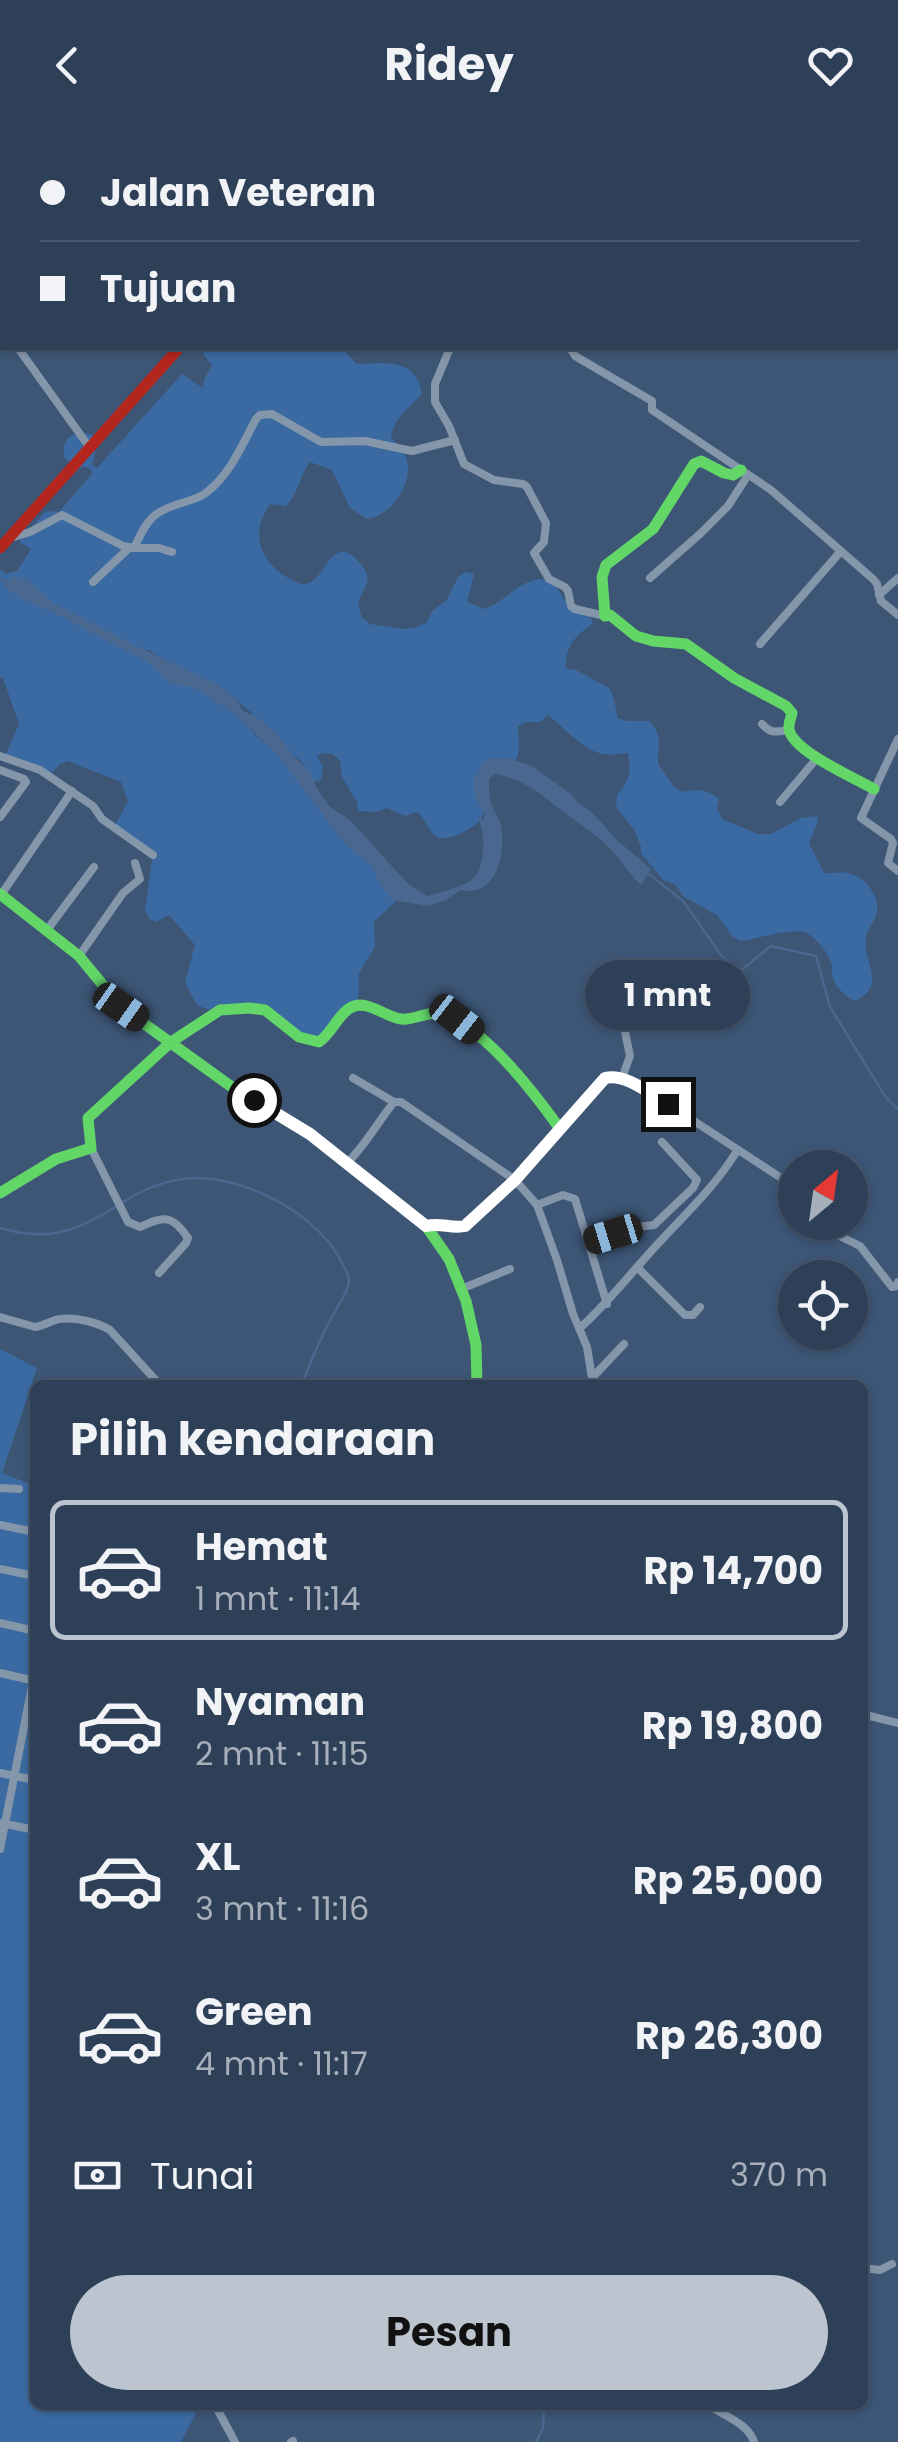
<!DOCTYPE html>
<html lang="id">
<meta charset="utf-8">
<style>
:root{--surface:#2e4058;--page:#36475e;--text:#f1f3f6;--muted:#a7afba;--line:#49596e;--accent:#bbc4cf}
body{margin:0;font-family:Poppins,sans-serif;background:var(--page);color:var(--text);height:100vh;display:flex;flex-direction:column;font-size:38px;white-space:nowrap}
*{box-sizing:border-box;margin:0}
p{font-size:32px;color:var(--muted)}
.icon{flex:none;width:55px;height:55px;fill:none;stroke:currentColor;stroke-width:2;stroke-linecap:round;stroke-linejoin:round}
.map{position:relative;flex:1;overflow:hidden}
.side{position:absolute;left:30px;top:1250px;width:838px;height:1030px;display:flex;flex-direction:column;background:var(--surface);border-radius:15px;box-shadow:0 2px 8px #0004,0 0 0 2px var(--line)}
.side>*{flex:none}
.guide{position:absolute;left:0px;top:0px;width:900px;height:220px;box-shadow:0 2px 8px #0004,0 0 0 2px var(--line);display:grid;align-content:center;height:220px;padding:0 40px;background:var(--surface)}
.needle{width:65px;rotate:29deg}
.fabs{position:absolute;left:778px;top:1020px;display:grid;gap:20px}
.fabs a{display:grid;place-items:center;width:90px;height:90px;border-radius:50%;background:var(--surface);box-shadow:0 2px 8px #0004,0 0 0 2px var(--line);font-size:50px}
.end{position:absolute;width:45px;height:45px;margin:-22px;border:12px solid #fff;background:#111;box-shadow:0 0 0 5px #111}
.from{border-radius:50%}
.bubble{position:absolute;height:70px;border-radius:35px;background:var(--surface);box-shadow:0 2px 8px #0004,0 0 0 2px var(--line);font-size:32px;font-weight:700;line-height:70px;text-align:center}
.car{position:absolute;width:30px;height:60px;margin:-30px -15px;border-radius:12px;box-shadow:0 0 8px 2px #0007;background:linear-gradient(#222 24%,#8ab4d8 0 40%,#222 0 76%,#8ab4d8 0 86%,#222 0)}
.guide b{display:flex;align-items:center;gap:35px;height:95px;font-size:38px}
.guide b+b{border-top:2px solid var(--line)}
.guide i{width:25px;height:25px;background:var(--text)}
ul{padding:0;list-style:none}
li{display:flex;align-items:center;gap:30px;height:140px;margin:0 20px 15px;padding:0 20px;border:5px solid transparent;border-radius:15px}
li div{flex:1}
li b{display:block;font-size:38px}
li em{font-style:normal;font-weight:700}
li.active{border-color:var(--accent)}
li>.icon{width:90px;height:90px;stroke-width:1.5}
h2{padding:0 40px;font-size:45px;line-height:120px}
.pay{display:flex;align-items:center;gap:25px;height:110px;padding:0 40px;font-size:38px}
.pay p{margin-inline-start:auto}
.primary-button{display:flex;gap:20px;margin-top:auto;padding:20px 40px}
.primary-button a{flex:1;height:115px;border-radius:60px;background:var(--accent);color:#111;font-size:40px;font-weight:700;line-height:115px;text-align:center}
header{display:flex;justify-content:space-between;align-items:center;height:130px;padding:0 40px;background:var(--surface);font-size:45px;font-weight:700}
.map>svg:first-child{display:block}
</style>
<header><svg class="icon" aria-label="back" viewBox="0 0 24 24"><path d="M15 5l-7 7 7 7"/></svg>Ridey<svg class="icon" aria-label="heart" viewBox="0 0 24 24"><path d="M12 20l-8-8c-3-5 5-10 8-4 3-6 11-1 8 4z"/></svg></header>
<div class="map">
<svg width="898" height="2312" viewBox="0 0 898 2312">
<rect width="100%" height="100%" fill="#3d5676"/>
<g fill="#3b6aa2">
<path d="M206,218h136l14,16c27,0 60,-8 66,30 -13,14 -29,24 -31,44 6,6 12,11 15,19 9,24 -14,59 -39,62l-17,-11 -18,-38 -22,-8c-10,13 -12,32 -24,44l-16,-2c-25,36 -4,67 33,81 5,-2 10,-3 14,-8 12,-13 20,-39 41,-16 18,19 6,23 0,43l4,14 8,6 31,5 13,-1 12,-5 7,-13 13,-9 12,-24 7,-5 9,2 -7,28 17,7c25,-8 39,-37 69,-28l11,18 23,11 6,13c-17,13 -28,22 -27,45l3,2 5,-1 35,19 4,8 5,22 8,3h23c15,15 8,25 9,43l16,23 9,5c14,-3 25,-3 36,7l-2,9 5,11 36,15h13l30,-16 16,-2 1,5 -9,22 15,30c8,1 17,-2 24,0 17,4 34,24 28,42 -2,8 -9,14 -10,22 -5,24 23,48 -11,64 -9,-4 -19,-13 -22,-23 -2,-5 0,-11 -2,-16 -3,-10 -17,-27 -27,-30 -17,-4 -46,7 -64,9l-8,-5 -15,-21 -34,-19 -7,-11 -13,-5 -22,-27v-6l-6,-16 -19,-24 1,-12c12,-13 15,-25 11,-42 -8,0 -17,3 -25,1 -21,-4 -39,-27 -55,-39l-8,7h-13l-9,4c2,46 2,30 -34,41 -17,30 4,27 0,46 -3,12 -34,30 -47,24 -8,-5 -11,-18 -20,-25l-12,4 -18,-8 -11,4 -18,-1 -1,-9 -15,-25 -2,-16 -7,-7 -9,-1 -7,3 6,11 -2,13 -8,2c-4,-6 -6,-15 -12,-21 -6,-5 -15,-8 -20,-14 -2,-2 -2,-5 -4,-7 -6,-8 -15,-15 -24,-22l-1,-5 -28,-23 -8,-1 -1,-4 -32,-14 -35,-21 -11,1 -18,-10 -4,-6v9l37,19 18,19 25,5 35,23 15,13 10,12 20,16 72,95 25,17 12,25 15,10 -25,24 1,25 -16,26 -1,29c-17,8 -19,35 -38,38 -23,4 -37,-25 -54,-31 -5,-2 -11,-1 -16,-1 -15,-1 -43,7 -54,-5 -4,-6 -8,-15 -11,-21l10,-37 -26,-30 -13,7 -6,-3 -5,-9 8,-57 -38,-27 13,-25 -7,-19 -54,-21 -7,3 -8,9h-6l-2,3 -38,-22 13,-30 -16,-46 -3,-1v-107l6,4 11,-3 14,-22 -12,-7 27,-31 13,1 33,-38 -1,-5 -7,-3 -9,6 -3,-8 -8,-7v-11l3,-7c8,-7 19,-7 29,-3l1,8 -5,21 5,3 85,-94 21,14 1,-8 8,-15 -9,-11z"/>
<polygon points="0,1219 37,1238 2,1343 35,1356 35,2275 187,2275 196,2283 181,2312 0,2312"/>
</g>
<path fill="#49678f" d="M13,446l17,6 23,21 85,44 79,37 20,16 5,10 17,9 21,18 13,19 16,14 7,17 13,19 22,15 57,63 19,12c13,-3 29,-8 40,-13 21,-10 19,-54 9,-70l6,7 3,-4 -10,-20 -1,-16 8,-17 10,-5h15l25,8 39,28 8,10 13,8 25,28 34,29 -10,16c-11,-10 -17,-20 -26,-31 -14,-17 -33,-28 -50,-41 -22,-17 -42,-35 -70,-39l-6,5c0,7 0,17 2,24 2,8 8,15 10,23 5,26 -4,73 -40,64l-17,11 -17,5 -34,-6 -11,-12 -11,-24 -24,-18 -72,-94 -45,-42 -35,-22 -25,-5 -19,-19 -94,-50 -36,-16 -18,-12z"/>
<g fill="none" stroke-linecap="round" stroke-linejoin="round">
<g stroke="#49678f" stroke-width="2.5">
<polyline points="0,449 10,453"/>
<polyline points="649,744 683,771 721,825 739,842 771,816 816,826 830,877 885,966 898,980"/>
<path d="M123,1072c21,-13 48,-24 73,-24 54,0 124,38 147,87 3,6 5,8 6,15 0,8 -4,14 -8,21 -17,28 -28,54 -39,84"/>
<path d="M0,1098c47,14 76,4 117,-22"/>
<polyline points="536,2312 543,2298 544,2275"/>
</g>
<g stroke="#8496a9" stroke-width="8">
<polyline points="403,0 404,2"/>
<polyline points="88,2 91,0"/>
<polyline points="187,2 188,0"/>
<polyline points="0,73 2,71"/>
<polyline points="0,166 2,166"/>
<polyline points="0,193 2,196"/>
<polyline points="18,218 90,318"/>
<polyline points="450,218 435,254 435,272 449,296 464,334 494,350 523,354 527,357 546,393 544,412 534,423 549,449 565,457 568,461 571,476 575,479 605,486"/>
<polyline points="570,218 575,226 652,271 652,280 771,360 873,449 877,454 881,471 898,485"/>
<path d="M14,407l16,-5 32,-17 61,31 11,2c14,-30 19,-37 51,-46 8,-3 15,-4 22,-10 24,-19 35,-47 49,-73l4,-4 12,-1 49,28 44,-1 47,10 43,-11"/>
<polyline points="134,418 159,418 172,422"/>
<polyline points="650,448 701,403 728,376 748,345"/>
<polyline points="93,452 129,418"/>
<polyline points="879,465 898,448"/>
<polyline points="760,514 841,421"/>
<path d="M762,594c9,10 15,8 27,6"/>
<polyline points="898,609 861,688 891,709 893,713 888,733 898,741"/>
<polyline points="0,626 40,640 93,676 102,689 153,725"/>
<polyline points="0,640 24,649 26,652 0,687"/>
<polyline points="780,672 818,627"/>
<polyline points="1,765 72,661"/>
<polyline points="47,800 94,737"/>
<polyline points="79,826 123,763 140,749 135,733"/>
<polyline points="620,877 630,926 622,948"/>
<polyline points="353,948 394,972"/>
<path d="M91,1018l37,74 12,5c23,-11 32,-13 48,11l-2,5 -27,30"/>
<path d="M348,1032c18,-18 30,-40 46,-60h7l114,78 22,25 20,55 16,54 14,33 5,31 -2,7"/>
<polyline points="537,1075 563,1065 575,1069 607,1174"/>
<polyline points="811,1092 860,1116 892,1157 897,1156 898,1152"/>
<path d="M426,1096c14,-4 25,3 39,0l50,-46 90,-102 8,-2 9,2 46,26 127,83"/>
<polyline points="589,1111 637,1097 654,1095 693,1058 697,1050 662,1012"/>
<polyline points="637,1137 685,1185 693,1185 700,1177"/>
<polyline points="461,1159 510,1139"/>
<path d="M0,1187l35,10c9,-1 17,-7 25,-8 15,-2 37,3 50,11l50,55"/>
<path d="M580,1198c28,-25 50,-54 75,-81 29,-32 59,-59 82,-96"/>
<polyline points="592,1248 624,1214"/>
<polyline points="0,1358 19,1359"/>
<polyline points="0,1395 35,1402"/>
<polyline points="0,1439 35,1446"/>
<polyline points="0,1493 35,1501"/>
<polyline points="0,1543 35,1551"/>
<polyline points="862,1584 898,1593"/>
<polyline points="0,1643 35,1650"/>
<polyline points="0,1693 35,1700"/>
<polyline points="0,1719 33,1551"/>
<polyline points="862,2138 880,2140 892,2134"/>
<polyline points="215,2275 235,2312"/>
<path d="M709,2275c16,12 39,18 45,37"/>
<polyline points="291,2312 293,2311"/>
</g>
<g stroke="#63d668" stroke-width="11">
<path d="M741,340l-8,5 -9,-2 -23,-12 -7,3 -41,65 -47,36 -4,12 3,39 5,-1 26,21 17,5 33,3 48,34 52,28 6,7c-1,5 -4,11 -3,16 3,22 66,49 85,60"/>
<polyline points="0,764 79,826 121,877 236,960 310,1004 426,1096 449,1129 466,1171 476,1215 477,1255"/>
<path d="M0,1063l56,-34 35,-11 -3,-30 83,-76 49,-32 29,-2 16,2 34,27 20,5c13,-9 18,-26 31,-34 16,-10 35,9 51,11 13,2 25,-8 38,-5 43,9 96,80 121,115"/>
</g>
<polyline stroke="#ff974d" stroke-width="11" points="554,2 568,0"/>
<polyline stroke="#b3261e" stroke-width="11" points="0,418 179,218"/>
</g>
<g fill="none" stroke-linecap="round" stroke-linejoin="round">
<path stroke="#fff" stroke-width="12" d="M254,970l56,34 116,92c14,-4 25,3 39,0l50,-46 90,-102c21,-5 45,16 63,26"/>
</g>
</svg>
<div class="fabs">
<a><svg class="needle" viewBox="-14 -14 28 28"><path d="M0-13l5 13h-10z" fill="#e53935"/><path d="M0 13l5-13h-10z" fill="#a7afba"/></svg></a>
<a><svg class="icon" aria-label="locate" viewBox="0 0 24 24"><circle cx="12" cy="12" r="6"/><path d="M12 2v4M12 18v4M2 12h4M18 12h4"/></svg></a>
</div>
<i class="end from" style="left:254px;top:970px"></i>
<i class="end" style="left:668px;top:974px"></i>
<div class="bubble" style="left:585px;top:830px;width:165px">1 mnt</div>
<i class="car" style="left:121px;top:877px;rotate:125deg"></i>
<i class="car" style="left:457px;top:889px;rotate:128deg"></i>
<i class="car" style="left:613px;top:1104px;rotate:253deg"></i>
<div class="guide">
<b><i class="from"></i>Jalan Veteran</b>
<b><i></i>Tujuan</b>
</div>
<section class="side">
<h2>Pilih kendaraan</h2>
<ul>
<li class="active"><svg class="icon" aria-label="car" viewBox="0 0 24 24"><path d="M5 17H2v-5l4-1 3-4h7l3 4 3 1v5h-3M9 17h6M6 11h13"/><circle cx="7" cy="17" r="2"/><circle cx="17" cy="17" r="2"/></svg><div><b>Hemat</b><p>1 mnt · 11:14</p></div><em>Rp 14,700</em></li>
<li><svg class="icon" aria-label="car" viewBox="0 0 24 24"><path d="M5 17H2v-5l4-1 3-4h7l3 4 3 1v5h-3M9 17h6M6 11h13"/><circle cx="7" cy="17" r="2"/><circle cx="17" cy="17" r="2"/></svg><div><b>Nyaman</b><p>2 mnt · 11:15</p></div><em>Rp 19,800</em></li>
<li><svg class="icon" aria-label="car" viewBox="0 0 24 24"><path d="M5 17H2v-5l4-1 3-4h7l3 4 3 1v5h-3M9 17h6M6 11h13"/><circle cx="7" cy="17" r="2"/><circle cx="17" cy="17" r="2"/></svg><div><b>XL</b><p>3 mnt · 11:16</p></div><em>Rp 25,000</em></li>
<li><svg class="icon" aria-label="car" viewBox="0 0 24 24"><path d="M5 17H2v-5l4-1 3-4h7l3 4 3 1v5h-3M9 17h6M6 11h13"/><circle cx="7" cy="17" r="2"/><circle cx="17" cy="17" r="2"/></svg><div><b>Green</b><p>4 mnt · 11:17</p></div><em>Rp 26,300</em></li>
</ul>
<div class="pay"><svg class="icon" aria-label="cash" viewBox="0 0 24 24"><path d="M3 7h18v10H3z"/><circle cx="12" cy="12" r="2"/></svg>Tunai<p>370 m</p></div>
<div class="primary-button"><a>Pesan</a></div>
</section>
</div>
